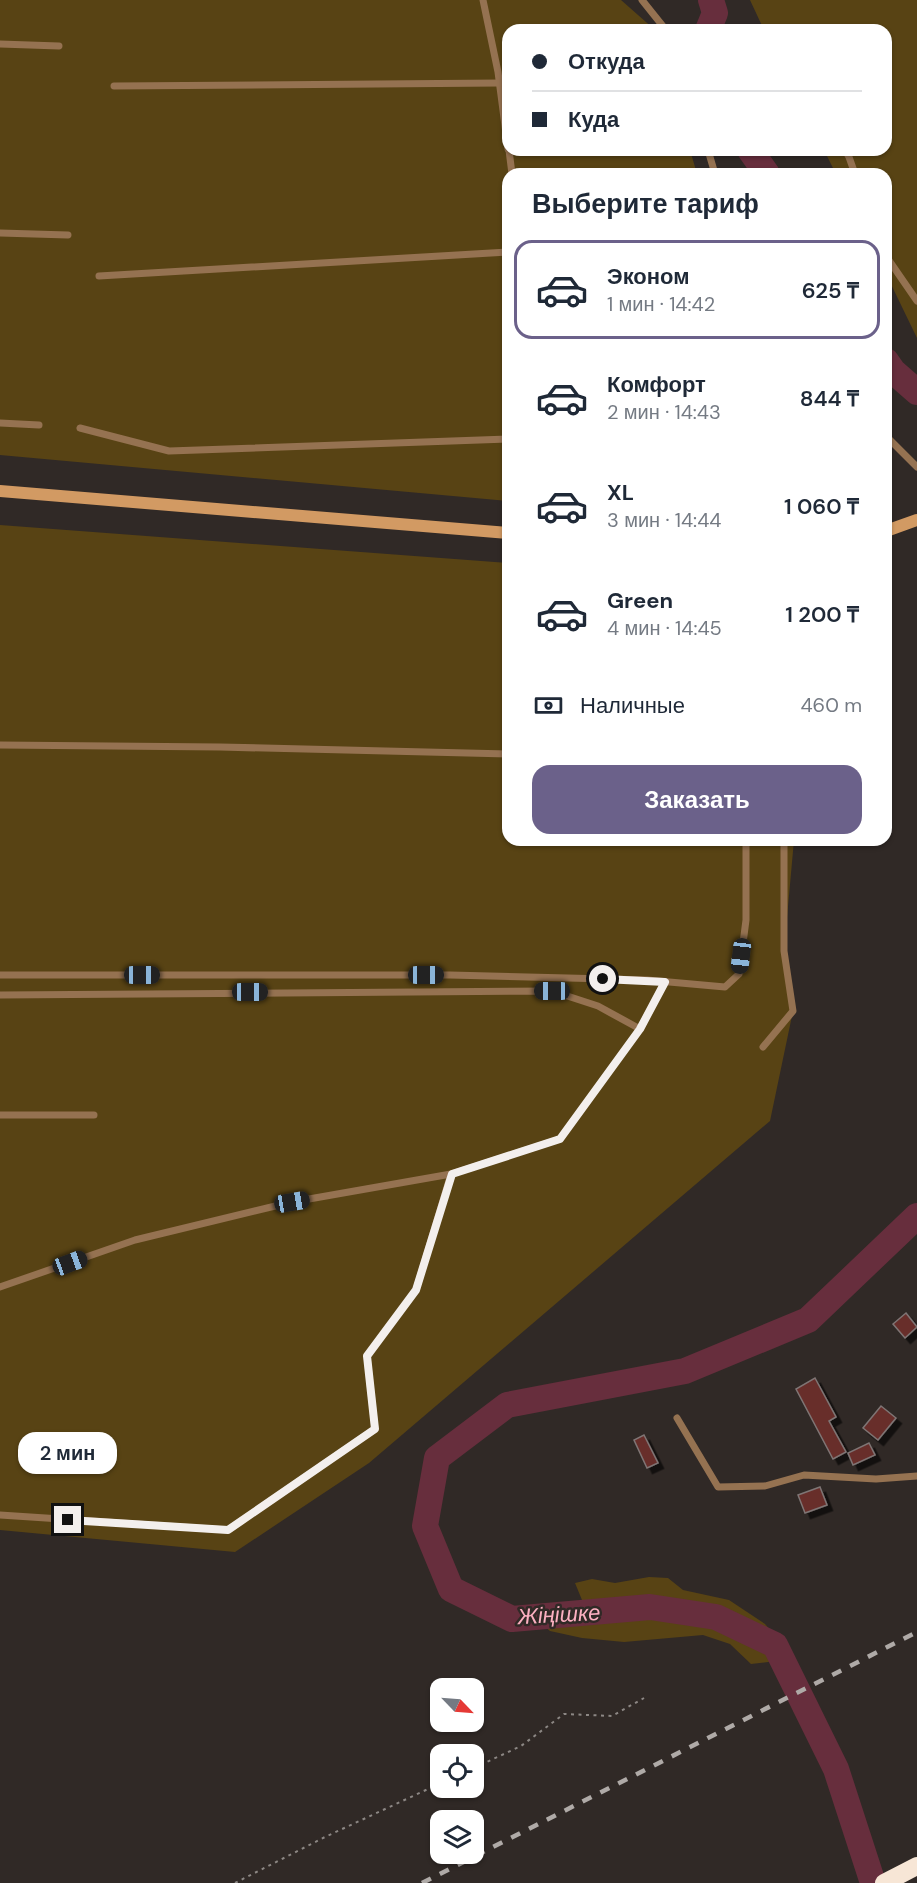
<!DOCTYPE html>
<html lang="ru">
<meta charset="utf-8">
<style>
:root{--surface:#fff;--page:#f2f2f3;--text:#1f2937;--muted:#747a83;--line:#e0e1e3;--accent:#6b618a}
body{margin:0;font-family:"DM Sans",sans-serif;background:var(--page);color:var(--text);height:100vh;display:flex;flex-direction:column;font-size:22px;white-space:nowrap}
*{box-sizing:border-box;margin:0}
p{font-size:20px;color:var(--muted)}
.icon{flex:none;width:33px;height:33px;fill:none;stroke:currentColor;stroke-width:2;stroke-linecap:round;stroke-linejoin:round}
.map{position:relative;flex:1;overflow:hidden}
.panel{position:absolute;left:502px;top:168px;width:390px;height:678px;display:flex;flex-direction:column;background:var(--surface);border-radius:18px;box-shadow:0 2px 4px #0004}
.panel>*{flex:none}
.top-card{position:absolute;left:502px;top:24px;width:390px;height:132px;border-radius:18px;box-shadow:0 2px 4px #0004;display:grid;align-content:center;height:132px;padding:0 30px;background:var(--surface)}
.needle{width:39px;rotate:115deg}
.fabs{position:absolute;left:430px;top:1678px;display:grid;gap:12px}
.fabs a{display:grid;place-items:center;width:54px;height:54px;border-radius:12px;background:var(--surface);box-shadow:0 2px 4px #0004;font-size:30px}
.end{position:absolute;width:27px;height:27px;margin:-14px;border:8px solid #f3efed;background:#111;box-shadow:0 0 0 3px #111}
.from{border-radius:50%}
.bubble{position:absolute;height:42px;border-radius:18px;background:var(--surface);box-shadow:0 2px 4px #0004;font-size:20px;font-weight:600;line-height:42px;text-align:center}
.car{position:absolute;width:18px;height:36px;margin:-18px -9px;border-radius:8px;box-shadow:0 0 4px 2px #0007;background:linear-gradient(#222 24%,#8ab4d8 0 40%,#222 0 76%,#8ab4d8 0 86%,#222 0)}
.top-card b{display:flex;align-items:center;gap:21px;height:57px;font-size:22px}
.top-card b+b{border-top:2px solid var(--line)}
.top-card i{width:15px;height:15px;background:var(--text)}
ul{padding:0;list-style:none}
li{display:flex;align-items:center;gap:18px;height:99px;margin:0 12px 9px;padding:0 18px;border:3px solid transparent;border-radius:18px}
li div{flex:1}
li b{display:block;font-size:22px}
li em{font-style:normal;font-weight:600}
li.current{border-color:var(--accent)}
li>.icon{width:54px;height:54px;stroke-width:1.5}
h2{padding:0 30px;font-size:27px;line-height:72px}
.pay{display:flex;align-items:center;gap:15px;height:66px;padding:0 30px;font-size:22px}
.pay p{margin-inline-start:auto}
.primary-button{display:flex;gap:12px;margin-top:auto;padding:12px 30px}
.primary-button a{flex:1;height:69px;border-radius:18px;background:var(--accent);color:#fff;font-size:24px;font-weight:600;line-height:69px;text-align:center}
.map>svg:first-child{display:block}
</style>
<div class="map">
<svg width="917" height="1883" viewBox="0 0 917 1883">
<defs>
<filter id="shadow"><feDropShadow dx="5.5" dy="5.5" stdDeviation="0" flood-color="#0009"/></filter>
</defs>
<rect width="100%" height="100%" fill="#302926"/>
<g fill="#584314">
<polygon points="0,0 621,0 655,30 508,30 508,150 690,150 697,174 508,174 508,501 0,455"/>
<polygon points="750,0 917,0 917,338 887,276 886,174 836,174 824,150 886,150 886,30 764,30"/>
<polygon points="0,525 508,563 508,840 794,840 784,951 793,1011 770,1121 369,1463 235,1552 0,1530"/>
<polygon points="649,1577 668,1578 683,1590 729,1600 765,1624 783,1645 777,1661 751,1664 730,1644 703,1635 624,1642 582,1638 550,1631 544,1626 543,1611 582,1600 575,1583 592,1579 615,1583"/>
</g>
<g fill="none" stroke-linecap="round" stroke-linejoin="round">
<g stroke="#672e3d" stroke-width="26">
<polyline points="708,30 715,13 711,0"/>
<polyline points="750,150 767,174"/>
<polyline points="886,361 893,371 917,392"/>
<polyline points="873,1883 836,1769 775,1645 716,1617 650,1607 512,1619 451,1589 425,1526 437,1458 507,1405 685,1371 808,1320 917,1216"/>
</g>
</g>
<g fill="#682e2b" stroke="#7f7574" stroke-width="1.5" filter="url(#shadow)">
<polygon points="906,1313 917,1327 905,1338 893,1324"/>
<polygon points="815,1378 836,1417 829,1421 846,1452 833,1459 796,1389"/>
<polygon points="881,1406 896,1418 878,1440 863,1428"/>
<polygon points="644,1435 658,1463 647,1468 634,1440"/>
<polygon points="869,1443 875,1455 853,1465 848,1453"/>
<polygon points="820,1487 827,1505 805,1513 798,1495"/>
</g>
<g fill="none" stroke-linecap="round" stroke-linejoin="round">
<g stroke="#8c8784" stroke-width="2" stroke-dasharray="3 4.5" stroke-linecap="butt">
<polyline points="474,1768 521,1746 564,1714 612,1716 644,1698"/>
<polyline points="235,1883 325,1837 441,1783"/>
</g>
<g stroke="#957251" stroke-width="7">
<polyline points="483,0 498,72 508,149"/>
<polyline points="642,0 666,30"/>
<polyline points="0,44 59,46"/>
<polyline points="114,86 500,83"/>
<polyline points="509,150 512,174"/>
<polyline points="708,150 715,174"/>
<polyline points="845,150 849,157 855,174"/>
<polyline points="0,233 68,235"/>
<polyline points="886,256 917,301"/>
<polyline points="99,276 508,252"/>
<polyline points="0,423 39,425"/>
<polyline points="80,428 169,451 508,439"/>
<polyline points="886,436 917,467"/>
<polyline points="0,745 220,747 508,754"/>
<polyline points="0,975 450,975 647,980 725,987 739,974 746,920 746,840"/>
<polyline points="0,995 552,991 598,1006 640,1029 560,1139 451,1174 292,1202 135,1240 0,1287"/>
<polyline points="640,1029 665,982"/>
<polyline points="763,1047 793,1011 784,951 784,840"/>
<polyline points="0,1115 94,1115"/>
<polyline points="677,1418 718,1487 765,1486 804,1475 876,1479 917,1476"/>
<polyline points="0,1515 228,1530 375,1429 367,1356 416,1290 451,1174"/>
</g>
<g stroke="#d29a63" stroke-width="12">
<polyline points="0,491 508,533"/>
<polyline points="886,531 917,520"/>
</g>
<polyline stroke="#f7e6d6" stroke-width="18" points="884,1883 917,1866"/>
<polyline stroke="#afaaa7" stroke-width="4.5" stroke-dasharray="10 10" stroke-linecap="butt" points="422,1883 917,1632"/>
</g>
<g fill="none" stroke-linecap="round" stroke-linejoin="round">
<polyline stroke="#f3efed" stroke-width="8" points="68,1520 228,1530 375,1429 367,1356 416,1290 452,1174 560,1139 640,1029 665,982 603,979"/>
</g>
<g text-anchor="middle" stroke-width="5" stroke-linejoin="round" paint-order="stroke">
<g font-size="22" font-style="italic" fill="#fcb0c1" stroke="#302926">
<text transform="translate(559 1614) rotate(-3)" y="8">Жіңішке</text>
</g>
</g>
</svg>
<div class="fabs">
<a><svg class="needle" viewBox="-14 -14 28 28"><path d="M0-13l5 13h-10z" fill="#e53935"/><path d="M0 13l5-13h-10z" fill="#747a83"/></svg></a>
<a><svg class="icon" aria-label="locate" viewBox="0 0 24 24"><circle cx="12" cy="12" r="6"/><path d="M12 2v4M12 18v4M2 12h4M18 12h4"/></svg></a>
<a><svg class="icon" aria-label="layers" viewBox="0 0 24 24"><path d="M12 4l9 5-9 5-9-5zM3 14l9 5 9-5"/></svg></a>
</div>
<i class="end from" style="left:603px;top:979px"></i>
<i class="end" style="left:68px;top:1520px"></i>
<div class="bubble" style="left:18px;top:1432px;width:99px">2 мин</div>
<i class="car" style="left:741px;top:956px;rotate:187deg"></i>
<i class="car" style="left:142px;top:975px;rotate:90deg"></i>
<i class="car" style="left:426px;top:975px;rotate:90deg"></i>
<i class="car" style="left:552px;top:991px;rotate:270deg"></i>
<i class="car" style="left:250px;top:992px;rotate:90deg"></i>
<i class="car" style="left:292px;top:1202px;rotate:80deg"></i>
<i class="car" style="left:70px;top:1263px;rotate:70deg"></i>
<div class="top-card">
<b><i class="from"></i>Откуда</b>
<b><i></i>Куда</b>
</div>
<section class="panel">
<h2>Выберите тариф</h2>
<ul>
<li class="current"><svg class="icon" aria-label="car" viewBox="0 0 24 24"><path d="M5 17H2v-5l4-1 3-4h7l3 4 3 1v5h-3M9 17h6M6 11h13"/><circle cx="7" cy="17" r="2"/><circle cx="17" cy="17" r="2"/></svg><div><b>Эконом</b><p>1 мин · 14:42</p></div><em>625 ₸</em></li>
<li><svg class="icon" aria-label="car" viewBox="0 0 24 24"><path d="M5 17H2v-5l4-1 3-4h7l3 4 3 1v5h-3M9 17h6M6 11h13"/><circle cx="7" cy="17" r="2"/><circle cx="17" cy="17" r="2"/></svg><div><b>Комфорт</b><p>2 мин · 14:43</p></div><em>844 ₸</em></li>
<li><svg class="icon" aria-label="car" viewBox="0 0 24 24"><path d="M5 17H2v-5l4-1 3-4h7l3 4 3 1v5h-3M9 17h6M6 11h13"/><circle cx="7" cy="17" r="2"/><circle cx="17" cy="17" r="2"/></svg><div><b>XL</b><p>3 мин · 14:44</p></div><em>1 060 ₸</em></li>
<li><svg class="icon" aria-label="car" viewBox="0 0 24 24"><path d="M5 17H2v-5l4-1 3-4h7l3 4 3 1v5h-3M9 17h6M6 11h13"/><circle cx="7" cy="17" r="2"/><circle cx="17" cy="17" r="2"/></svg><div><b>Green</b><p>4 мин · 14:45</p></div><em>1 200 ₸</em></li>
</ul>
<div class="pay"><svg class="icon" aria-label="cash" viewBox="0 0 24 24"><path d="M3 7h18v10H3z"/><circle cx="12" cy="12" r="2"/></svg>Наличные<p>460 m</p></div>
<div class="primary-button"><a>Заказать</a></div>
</section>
</div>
